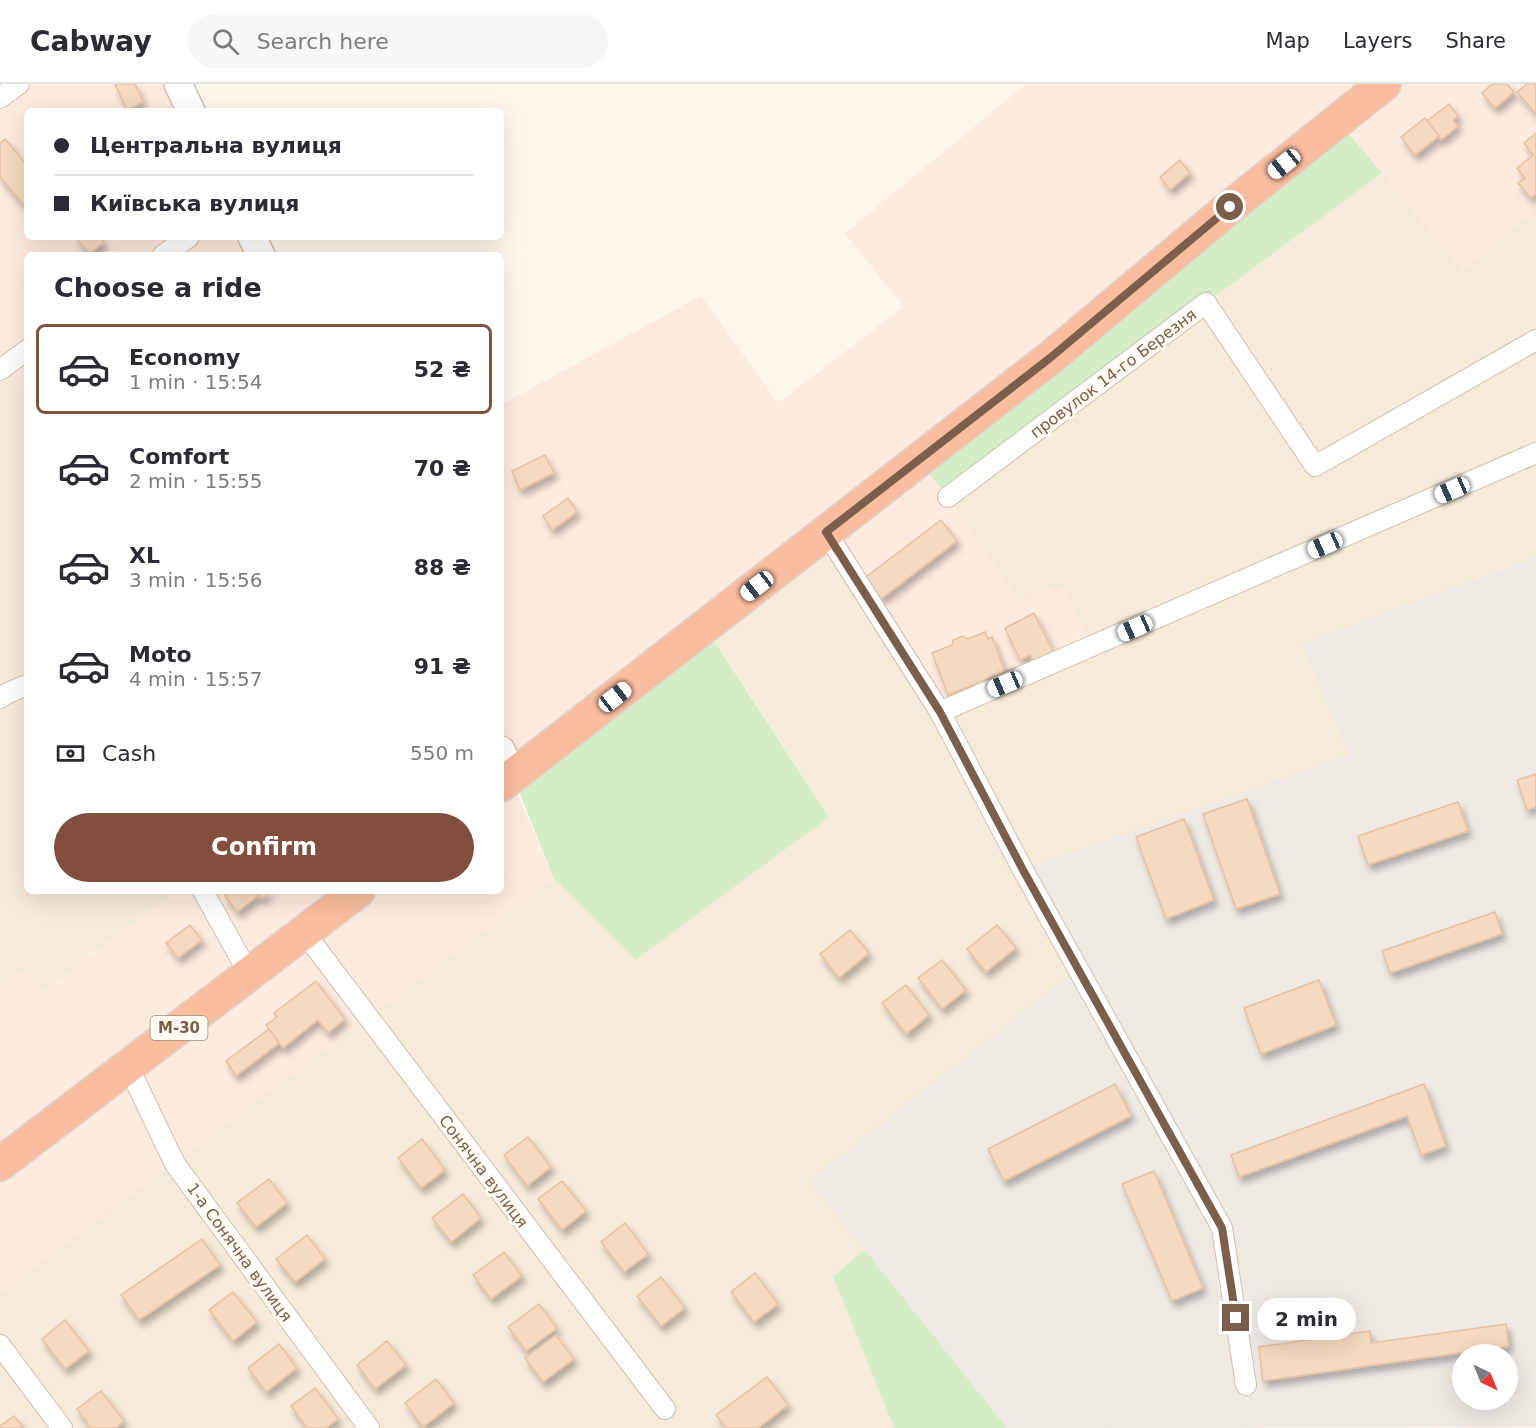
<!DOCTYPE html>
<meta charset="utf-8">
<style>
:root{--surface:#fff;--page:#f7f7f7;--text:#2b2b33;--muted:#7c7c81;--line:#e1e1e2;--accent:#824f3e}
body{margin:0;font-family:"DejaVu Sans",sans-serif;background:var(--page);color:var(--text);height:100vh;display:flex;flex-direction:column;font-size:22px;white-space:nowrap}
*{box-sizing:border-box;margin:0}
p{font-size:20px;color:var(--muted)}
.icon{flex:none;width:33px;height:33px;fill:none;stroke:currentColor;stroke-width:2;stroke-linecap:round;stroke-linejoin:round}
.map{position:relative;flex:1;overflow:hidden}
.details{position:absolute;left:24px;top:168px;width:480px;height:642px;display:flex;flex-direction:column;background:var(--surface);border-radius:9px;box-shadow:0 6px 24px #0002}
.details>*{flex:none}
.hud{position:absolute;left:24px;top:24px;width:480px;height:132px;border-radius:9px;box-shadow:0 6px 24px #0002;display:grid;align-content:center;height:132px;padding:0 30px;background:var(--surface)}
.needle{width:39px;rotate:137deg}
.fabs{position:absolute;left:1452px;top:1260px;display:grid;gap:12px}
.fabs a{display:grid;place-items:center;width:66px;height:66px;border-radius:50%;background:var(--surface);box-shadow:0 6px 24px #0002;font-size:30px}
.end{position:absolute;width:27px;height:27px;margin:-14px;border:8px solid #7b5f4b;background:#fff;box-shadow:0 0 0 3px #fff}
.from{border-radius:50%}
.bubble{position:absolute;height:42px;border-radius:21px;background:var(--surface);box-shadow:0 6px 24px #0002;font-size:20px;font-weight:700;line-height:42px;text-align:center}
.car{position:absolute;width:18px;height:36px;margin:-18px -9px;border-radius:8px;box-shadow:0 0 4px 2px #0007;background:linear-gradient(#fff 24%,#345 0 40%,#fff 0 76%,#345 0 86%,#fff 0)}
.hud b{display:flex;align-items:center;gap:21px;height:57px;font-size:22px}
.hud b+b{border-top:2px solid var(--line)}
.hud i{width:15px;height:15px;background:var(--text)}
ul{padding:0;list-style:none}
li{display:flex;align-items:center;gap:18px;height:90px;margin:0 12px 9px;padding:0 18px;border:3px solid transparent;border-radius:9px}
li div{flex:1}
li b{display:block;font-size:22px}
li em{font-style:normal;font-weight:700}
li.active{border-color:var(--accent)}
li>.icon{width:54px;height:54px;stroke-width:1.5}
h2{padding:0 30px;font-size:27px;line-height:72px}
.pay{display:flex;align-items:center;gap:15px;height:66px;padding:0 30px;font-size:22px}
.pay p{margin-inline-start:auto}
.cta{display:flex;gap:12px;margin-top:auto;padding:12px 30px}
.cta a{flex:1;height:69px;border-radius:36px;background:var(--accent);color:#fff;font-size:24px;font-weight:700;line-height:69px;text-align:center}
header{display:flex;align-items:center;gap:36px;box-sizing:border-box;height:84px;padding:0 30px;background:var(--surface);border-bottom:2px solid var(--line)}
header strong{font-size:28px}
nav{display:flex;gap:33px;margin-inline-start:auto;font-size:21px}
.search{width:420px;height:54px;background:var(--page);display:flex;align-items:center;gap:15px;box-sizing:border-box;padding:0 21px;border-radius:33px;color:var(--muted);font-size:22px}
.map>svg:first-child{display:block}
</style>
<header>
<strong>Cabway</strong>
<div class="search"><svg class="icon" aria-label="search" viewBox="0 0 24 24"><circle cx="10" cy="10" r="6"/><path d="M15 15l6 6"/></svg>Search here</div>
<nav><a>Map</a><a>Layers</a><a>Share</a></nav>
</header>
<div class="map">
<svg width="1536" height="1344" viewBox="0 0 1536 1344">
<defs>
<filter id="shadow"><feDropShadow dx="3.5" dy="6" stdDeviation="3" flood-color="#0004"/></filter>
</defs>
<rect width="100%" height="100%" fill="#fef7ea"/>
<g fill="#f6ead8">
<polygon points="1382,89 1463,187 1536,126 1536,473 1303,560 1349,671 810,1097 865,1166 833,1192 894,1344 0,1344 0,1210 554,795 635,875 829,732 705,542 826,448 1017,515 948,413 1206,219"/>
<polygon points="0,264 27,317 27,807 176,807 42,909 22,886 0,903"/>
</g>
<g fill="#feeade">
<polygon points="19,0 178,0 191,27 27,27 27,153 252,153 261,171 27,171 27,317 0,264 0,14"/>
<polygon points="1027,0 1536,0 1536,126 1463,187 1337,37 919,377 948,413 1017,515 1062,502 1093,563 940,628 826,448 513,692 501,666 501,321 701,212 778,319 904,223 845,149"/>
<polygon points="501,672 554,795 0,1210 0,903 22,886 43,909 176,807 501,807"/>
</g>
<path fill="#efe9e3" fill-rule="evenodd" d="M1536,473v870l-529,1 -198,-247 269,-212 -55,-99 326,-115 -47,-111zM1462,1270h46v46h-46z"/>
<g fill="#d4edc7">
<polygon points="1337,36 1382,89 1206,219 948,413 918,376"/>
<polygon points="705,543 829,733 635,876 554,795 513,692"/>
<polygon points="865,1166 1007,1344 894,1344 833,1192"/>
</g>
<g fill="#f5d9c0" stroke="#e8c0a0" stroke-width="1.5" filter="url(#shadow)">
<polygon points="115,0 135,0 143,18 127,26"/>
<polygon points="1492,0 1507,0 1514,8 1495,24 1482,9"/>
<polygon points="1527,0 1536,0 1536,30 1517,8"/>
<polygon points="1449,20 1458,32 1453,36 1458,42 1441,56 1427,37"/>
<polygon points="1425,34 1439,52 1415,71 1401,53"/>
<polygon points="1536,49 1536,110 1531,114 1518,99 1525,94 1517,84 1533,71 1524,59"/>
<polygon points="5,55 27,81 27,117 23,120 0,93 0,59"/>
<polygon points="1180,76 1190,89 1170,106 1160,93"/>
<polygon points="75,153 100,153 104,158 90,170"/>
<polygon points="545,371 554,389 520,406 512,387"/>
<polygon points="568,414 577,428 552,446 543,432"/>
<polygon points="941,436 957,457 881,515 866,493"/>
<polygon points="1034,529 1056,573 1036,583 1030,571 1020,576 1005,544"/>
<polygon points="985,548 988,555 992,553 1005,588 948,611 932,569 952,561 953,556 963,552 968,555"/>
<polygon points="1536,690 1536,723 1527,726 1517,696"/>
<polygon points="1247,715 1280,810 1236,825 1203,730"/>
<polygon points="1458,718 1468,747 1368,781 1358,752"/>
<polygon points="1184,735 1214,816 1166,835 1136,753"/>
<polygon points="232,807 268,807 269,809 262,815 259,811 237,828 225,812"/>
<polygon points="1495,828 1502,850 1390,889 1382,867"/>
<polygon points="190,841 202,856 178,874 166,859"/>
<polygon points="997,841 1016,864 986,888 967,865"/>
<polygon points="850,846 869,869 839,894 820,870"/>
<polygon points="942,876 966,906 942,925 918,894"/>
<polygon points="1319,896 1336,941 1261,970 1244,924"/>
<polygon points="316,897 345,935 328,949 318,936 283,964 266,941 277,933 274,929"/>
<polygon points="906,901 929,931 906,950 882,919"/>
<polygon points="269,945 279,959 236,992 226,977"/>
<polygon points="1115,1000 1131,1032 1004,1097 988,1065"/>
<polygon points="1424,1000 1446,1062 1421,1071 1407,1032 1239,1093 1231,1071"/>
<polygon points="528,1053 551,1083 527,1102 504,1071"/>
<polygon points="422,1055 445,1086 421,1104 398,1074"/>
<polygon points="1154,1087 1203,1204 1172,1217 1122,1100"/>
<polygon points="269,1095 287,1119 256,1143 237,1119"/>
<polygon points="562,1097 586,1127 562,1146 538,1115"/>
<polygon points="463,1110 481,1134 451,1158 432,1134"/>
<polygon points="625,1139 648,1170 624,1188 601,1158"/>
<polygon points="307,1151 325,1175 295,1198 276,1175"/>
<polygon points="202,1155 220,1181 139,1236 121,1211"/>
<polygon points="504,1168 522,1192 491,1215 473,1191"/>
<polygon points="755,1189 778,1220 754,1238 731,1208"/>
<polygon points="661,1193 685,1224 661,1242 637,1212"/>
<polygon points="233,1208 257,1238 233,1257 209,1226"/>
<polygon points="539,1220 557,1244 526,1267 508,1243"/>
<polygon points="65,1236 89,1267 65,1285 42,1255"/>
<polygon points="1506,1240 1509,1262 1263,1297 1259,1263 1370,1247 1371,1259"/>
<polygon points="556,1251 574,1275 543,1298 525,1274"/>
<polygon points="387,1257 406,1281 375,1305 357,1281"/>
<polygon points="279,1260 297,1284 266,1308 248,1284"/>
<polygon points="767,1293 788,1321 758,1344 726,1344 716,1331"/>
<polygon points="436,1295 454,1319 423,1343 405,1319"/>
<polygon points="315,1304 338,1335 326,1344 307,1344 291,1322"/>
<polygon points="101,1307 124,1337 116,1344 91,1344 77,1325"/>
<polygon points="14,1332 24,1344 0,1344 0,1342"/>
</g>
<g fill="none" stroke-linecap="round" stroke-linejoin="round">
<g stroke="#d2c0ae" stroke-width="22">
<g id="street">
<polyline points="0,14 19,0"/>
<polyline points="163,171 189,153"/>
<polyline points="0,286 27,266"/>
<polyline points="948,413 1206,219 1315,382 1536,256"/>
<polyline points="826,448 940,628 1023,786 1222,1144 1246,1301"/>
<polyline points="0,614 8,609 27,601"/>
<polyline points="940,628 1536,369"/>
<polyline points="203,807 249,890"/>
<polyline points="304,848 665,1325"/>
<polyline points="128,982 175,1080 369,1344"/>
<polyline points="0,1261 62,1344"/>
</g>
</g>
<g stroke="#d5c1ac" stroke-width="30">
<g id="secondary">
<polyline points="178,0 191,27"/>
<polyline points="252,153 261,171"/>
<polyline points="501,666 513,692"/>
</g>
</g>
<g stroke="#ddd5d0" stroke-width="36">
<g id="highway">
<polyline points="501,701 1050,274 1230,123 1384,0"/>
<polyline points="0,1080 358,807"/>
</g>
</g>
<use href="#street" stroke="#fff" stroke-width="20"/>
<use href="#secondary" stroke="#fff" stroke-width="27"/>
<use href="#highway" stroke="#fabd9f" stroke-width="33"/>
</g>
<g fill="none" stroke-linecap="round" stroke-linejoin="round">
<polyline stroke="#7b5f4b" stroke-width="8" points="1230,123 1050,274 826,448 940,628 1023,786 1222,1144 1236,1234"/>
</g>
<g text-anchor="middle" stroke-width="6" stroke-linejoin="round" paint-order="stroke">
<rect fill="#fffbf2" stroke="#a38e7d" stroke-width="1.5" x="150.5" y="932" width="57" height="24" rx="4.5"/>
<g font-size="15" font-weight="bold" fill="#7b5f4b">
<text x="179" y="949">М-30</text>
</g>
<g font-size="16" fill="#7b5f4b" stroke="#fffbf2">
<text transform="translate(1113 289) rotate(-37)" y="6">провулок 14-го Березня</text>
<text transform="translate(484 1087) rotate(53)" y="6">Сонячна вулиця</text>
<text transform="translate(240 1168) rotate(54)" y="6">1-а Сонячна вулиця</text>
</g>
</g>
</svg>
<div class="fabs">
<a><svg class="needle" viewBox="-14 -14 28 28"><path d="M0-13l5 13h-10z" fill="#e53935"/><path d="M0 13l5-13h-10z" fill="#7c7c81"/></svg></a>
</div>
<i class="end from" style="left:1230px;top:123px"></i>
<i class="end" style="left:1236px;top:1234px"></i>
<div class="bubble" style="left:1257px;top:1214px;width:99px">2 min</div>
<i class="car" style="left:1284px;top:80px;rotate:231deg"></i>
<i class="car" style="left:1452px;top:406px;rotate:246deg"></i>
<i class="car" style="left:1325px;top:461px;rotate:246deg"></i>
<i class="car" style="left:757px;top:502px;rotate:232deg"></i>
<i class="car" style="left:1135px;top:544px;rotate:246deg"></i>
<i class="car" style="left:1005px;top:600px;rotate:247deg"></i>
<i class="car" style="left:615px;top:613px;rotate:52deg"></i>
<div class="hud">
<b><i class="from"></i>Центральна вулиця</b>
<b><i></i>Київська вулиця</b>
</div>
<section class="details">
<h2>Choose a ride</h2>
<ul>
<li class="active"><svg class="icon" aria-label="car" viewBox="0 0 24 24"><path d="M5 17H2v-5l4-1 3-4h7l3 4 3 1v5h-3M9 17h6M6 11h13"/><circle cx="7" cy="17" r="2"/><circle cx="17" cy="17" r="2"/></svg><div><b>Economy</b><p>1 min · 15:54</p></div><em>52 ₴</em></li>
<li><svg class="icon" aria-label="car" viewBox="0 0 24 24"><path d="M5 17H2v-5l4-1 3-4h7l3 4 3 1v5h-3M9 17h6M6 11h13"/><circle cx="7" cy="17" r="2"/><circle cx="17" cy="17" r="2"/></svg><div><b>Comfort</b><p>2 min · 15:55</p></div><em>70 ₴</em></li>
<li><svg class="icon" aria-label="car" viewBox="0 0 24 24"><path d="M5 17H2v-5l4-1 3-4h7l3 4 3 1v5h-3M9 17h6M6 11h13"/><circle cx="7" cy="17" r="2"/><circle cx="17" cy="17" r="2"/></svg><div><b>XL</b><p>3 min · 15:56</p></div><em>88 ₴</em></li>
<li><svg class="icon" aria-label="car" viewBox="0 0 24 24"><path d="M5 17H2v-5l4-1 3-4h7l3 4 3 1v5h-3M9 17h6M6 11h13"/><circle cx="7" cy="17" r="2"/><circle cx="17" cy="17" r="2"/></svg><div><b>Moto</b><p>4 min · 15:57</p></div><em>91 ₴</em></li>
</ul>
<div class="pay"><svg class="icon" aria-label="cash" viewBox="0 0 24 24"><path d="M3 7h18v10H3z"/><circle cx="12" cy="12" r="2"/></svg>Cash<p>550 m</p></div>
<div class="cta"><a>Confirm</a></div>
</section>
</div>
